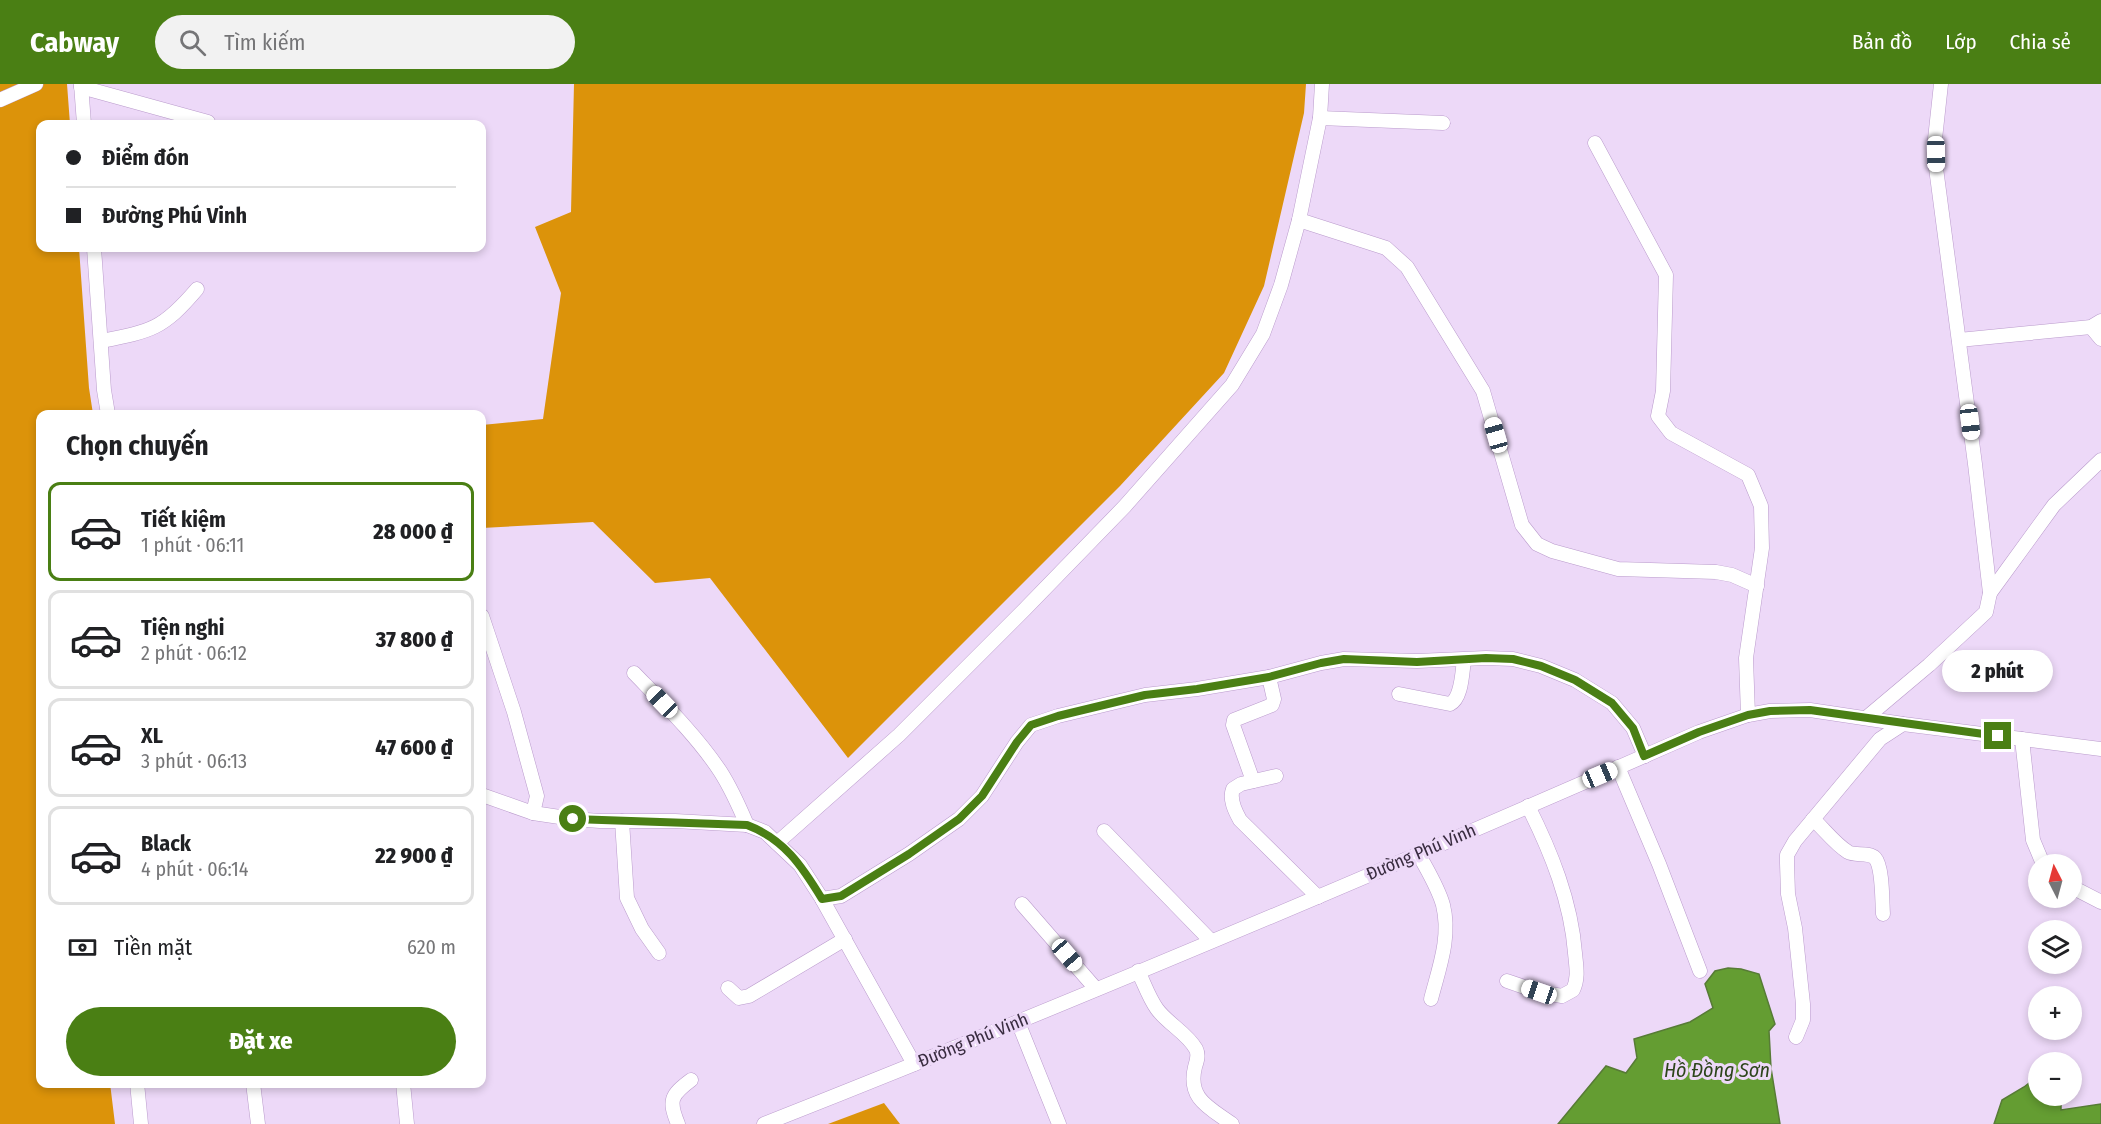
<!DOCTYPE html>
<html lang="vi">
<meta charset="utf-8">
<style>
:root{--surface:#fff;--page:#f2f2f2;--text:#202124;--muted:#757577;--line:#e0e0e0;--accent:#4a7f14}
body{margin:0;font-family:"Fira Sans Condensed",sans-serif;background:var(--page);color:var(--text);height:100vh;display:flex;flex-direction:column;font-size:22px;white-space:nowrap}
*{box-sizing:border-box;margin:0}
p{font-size:20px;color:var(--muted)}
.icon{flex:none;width:33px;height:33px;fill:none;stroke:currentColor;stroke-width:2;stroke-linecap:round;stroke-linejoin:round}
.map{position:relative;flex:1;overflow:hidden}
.details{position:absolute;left:36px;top:326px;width:450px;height:678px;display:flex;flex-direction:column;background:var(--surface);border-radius:12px;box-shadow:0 3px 9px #0003}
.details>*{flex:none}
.hud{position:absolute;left:36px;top:36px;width:450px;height:132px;border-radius:12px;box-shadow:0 3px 9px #0003;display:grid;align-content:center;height:132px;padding:0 30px;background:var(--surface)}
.needle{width:39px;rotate:354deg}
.buttons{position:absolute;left:2028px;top:770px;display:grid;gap:12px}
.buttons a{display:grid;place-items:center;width:54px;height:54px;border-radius:50%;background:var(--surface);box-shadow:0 3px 9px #0003;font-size:30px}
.end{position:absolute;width:27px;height:27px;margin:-14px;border:8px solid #4a7f14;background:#fff;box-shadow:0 0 0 3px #fff}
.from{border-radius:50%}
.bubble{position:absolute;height:42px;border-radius:21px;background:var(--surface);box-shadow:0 3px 9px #0003;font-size:20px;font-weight:800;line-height:42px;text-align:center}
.car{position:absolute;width:18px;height:36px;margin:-18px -9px;border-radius:8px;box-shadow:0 0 4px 2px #0007;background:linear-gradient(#fff 24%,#345 0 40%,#fff 0 76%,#345 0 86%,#fff 0)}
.hud b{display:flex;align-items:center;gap:21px;height:57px;font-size:22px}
.hud b+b{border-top:2px solid var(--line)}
.hud i{width:15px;height:15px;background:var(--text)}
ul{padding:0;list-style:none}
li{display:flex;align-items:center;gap:18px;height:99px;margin:0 12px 9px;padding:0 18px;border:3px solid var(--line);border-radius:12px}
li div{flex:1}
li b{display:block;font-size:22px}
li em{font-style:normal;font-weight:800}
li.current{border-color:var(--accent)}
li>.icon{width:54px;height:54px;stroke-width:1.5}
h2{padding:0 30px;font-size:27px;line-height:72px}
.pay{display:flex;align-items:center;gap:15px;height:66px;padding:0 30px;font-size:22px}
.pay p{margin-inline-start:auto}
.button{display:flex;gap:12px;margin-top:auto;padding:12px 30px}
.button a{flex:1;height:69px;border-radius:36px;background:var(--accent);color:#fff;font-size:24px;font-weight:800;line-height:69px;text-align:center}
header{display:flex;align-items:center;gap:36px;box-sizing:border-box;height:84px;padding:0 30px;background:var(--accent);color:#fff}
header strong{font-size:28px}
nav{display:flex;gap:33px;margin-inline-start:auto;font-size:21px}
.search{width:420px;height:54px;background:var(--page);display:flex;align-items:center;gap:15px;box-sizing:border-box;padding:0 21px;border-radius:33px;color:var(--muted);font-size:22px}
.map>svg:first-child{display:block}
</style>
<header>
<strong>Cabway</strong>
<div class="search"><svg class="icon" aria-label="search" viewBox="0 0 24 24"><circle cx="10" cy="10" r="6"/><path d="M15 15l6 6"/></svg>Tìm kiếm</div>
<nav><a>Bản đồ</a><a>Lớp</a><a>Chia sẻ</a></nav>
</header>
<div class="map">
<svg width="2101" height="1040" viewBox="0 0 2101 1040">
<rect width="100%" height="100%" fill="#edd9f8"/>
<g fill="#dc930a">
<polygon points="0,0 67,0 70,40 40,40 40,164 79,164 89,304 93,330 40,330 40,999 110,999 115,1040 0,1040"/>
<polygon points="574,0 1306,0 1304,29 1264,202 1224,289 1120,402 848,674 710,494 655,499 593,438 482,444 482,341 543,335 561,209 535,143 571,128"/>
<polygon points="884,1019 900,1040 828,1040"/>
</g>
<g fill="#649d32" stroke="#577b36" stroke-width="1.5">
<polygon points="1728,884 1741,885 1759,890 1775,940 1769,947 1771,984 1780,1040 1558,1040 1606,982 1626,989 1637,974 1634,955 1690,938 1713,924 1705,900 1715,887"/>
<polygon points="2038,992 2038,1011 2061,1011 2061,1026 2101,1020 2101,1040 1994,1040 2002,1016 2024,1003"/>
</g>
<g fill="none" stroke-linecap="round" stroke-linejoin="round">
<g stroke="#ba9bcc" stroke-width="15">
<g id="minor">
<polyline points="81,0 84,40"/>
<polyline points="81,3 208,38"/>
<polyline points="0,16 36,0"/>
<polyline points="1320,34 1443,39"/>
<polyline points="1595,59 1666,191 1663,307 1658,332 1671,349 1748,391 1761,422 1762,464 1746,574 1748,631"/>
<polyline points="1299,136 1386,164 1407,183 1483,307 1522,441 1537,460 1552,467 1618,485 1716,488 1732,491 1757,502"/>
<polyline points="94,164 104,306 108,330"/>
<polyline points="2091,243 2101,255"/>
<polyline points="1959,256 2091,243 2101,237"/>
<path d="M101,257c51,-10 62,-12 96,-52"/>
<polyline points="1990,509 2054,421 2101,376"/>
<polyline points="482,532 514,628 537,712 533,729"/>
<path d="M634,589c30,31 62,62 86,98 11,17 19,35 27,54"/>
<path d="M1399,610l51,10c12,-6 12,-31 14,-44"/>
<polyline points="1866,634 1929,581 1986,528 1990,509 1975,380 1936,84 1935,55 1941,0"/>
<polyline points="2022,655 2033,756 2043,780"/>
<polyline points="1618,683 1659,780 1700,887"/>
<path d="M1276,692l-35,8 -8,5c-4,10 2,22 7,31l78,77"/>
<polyline points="1253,697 1233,641 1234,636 1272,621 1274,615 1269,593"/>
<polyline points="482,711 533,729 573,735 600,737 675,737 747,741 765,748 800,781 822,815 914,980"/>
<path d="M1813,735c11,10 22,25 35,33 7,4 21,0 27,6 8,9 7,44 8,56"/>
<polyline points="622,737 627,814 642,845 659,869"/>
<polyline points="1104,747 1211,857"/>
<polyline points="777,759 899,651 1025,525 1125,422 1232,301 1263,250 1281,201 1299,136 1320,34 1322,0"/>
<path d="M1418,769c9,17 20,34 25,52 8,32 -4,63 -12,94"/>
<polyline points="2072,803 2101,818"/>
<polyline points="822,815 841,812 909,770 959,735 982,712 1017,658 1031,641 1058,632 1145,611 1197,605 1269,593 1321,579 1344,575 1417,577 1486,574 1513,575 1541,582 1575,596 1612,619 1633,644 1645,672"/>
<polyline points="1022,820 1096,905"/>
<path d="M1138,887c6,12 11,27 19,38 11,15 30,24 39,40 3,6 1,12 -1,18 -8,32 15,41 37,57"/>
<path d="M1507,897l32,11 23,4 11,-6c6,-12 3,-25 2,-37 -4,-52 -24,-101 -47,-147"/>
<polyline points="728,904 739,914 749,912 845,855"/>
<polyline points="1018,938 1059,1040"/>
<polyline points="1796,953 1803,936 1803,920 1795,844 1788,810 1787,779 1787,771 1795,757 1880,655 1903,640"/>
<polyline points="137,999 141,1040"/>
<polyline points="253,999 258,1040"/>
<polyline points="403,999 407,1040"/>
<path d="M678,1040c-10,-24 -7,-29 13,-44"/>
<path d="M764,1040c314,-124 626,-256 935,-392l49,-17 22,-4 40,-1 93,14 198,25"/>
</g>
</g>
<use href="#minor" stroke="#fff" stroke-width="14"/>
</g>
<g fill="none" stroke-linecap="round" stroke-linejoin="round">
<path stroke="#4a7f14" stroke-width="8" d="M573,735l174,6c37,14 55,41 75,74l19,-3 68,-42 50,-35 23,-23 35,-54 14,-17 27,-9 87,-21 52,-6 72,-12 52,-14 23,-4 73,3 69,-4 27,1 28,7 34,14 37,23 21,25 11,28 55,-24 49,-17 22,-4 40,-1 188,26"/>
</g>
<g text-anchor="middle" stroke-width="6" stroke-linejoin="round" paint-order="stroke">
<g font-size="18" fill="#392c40" stroke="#edd9f8">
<text transform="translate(1421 768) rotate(-23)" y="6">Đường Phú Vinh</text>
<text transform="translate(973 956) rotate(-22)" y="6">Đường Phú Vinh</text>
</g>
<g font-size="20" font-style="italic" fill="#2d451b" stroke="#edd9f8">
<text x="1717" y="993">Hồ Đồng Sơn</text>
</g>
</g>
</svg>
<div class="buttons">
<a><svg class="needle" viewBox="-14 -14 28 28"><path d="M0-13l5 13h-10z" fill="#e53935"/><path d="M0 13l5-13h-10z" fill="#757577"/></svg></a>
<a><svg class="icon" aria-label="layers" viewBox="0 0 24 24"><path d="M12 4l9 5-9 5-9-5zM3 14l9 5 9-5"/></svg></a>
<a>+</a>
<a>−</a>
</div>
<i class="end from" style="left:573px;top:735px"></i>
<i class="end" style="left:1998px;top:652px"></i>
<div class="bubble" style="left:1942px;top:566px;width:111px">2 phút</div>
<i class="car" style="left:1936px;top:70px;rotate:179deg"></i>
<i class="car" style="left:1970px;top:338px;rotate:173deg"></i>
<i class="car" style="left:1496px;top:351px;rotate:344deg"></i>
<i class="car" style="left:662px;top:618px;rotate:316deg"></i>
<i class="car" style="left:1600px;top:691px;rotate:67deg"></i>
<i class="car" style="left:1067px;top:871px;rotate:139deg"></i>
<i class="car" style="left:1539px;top:908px;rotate:289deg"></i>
<div class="hud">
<b><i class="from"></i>Điểm đón</b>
<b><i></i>Đường Phú Vinh</b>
</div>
<section class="details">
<h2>Chọn chuyến</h2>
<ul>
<li class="current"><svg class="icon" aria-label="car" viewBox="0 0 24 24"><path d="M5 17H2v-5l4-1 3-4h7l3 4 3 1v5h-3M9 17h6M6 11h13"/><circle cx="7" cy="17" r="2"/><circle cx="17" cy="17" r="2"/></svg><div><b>Tiết kiệm</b><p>1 phút · 06:11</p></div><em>28 000 ₫</em></li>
<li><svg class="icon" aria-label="car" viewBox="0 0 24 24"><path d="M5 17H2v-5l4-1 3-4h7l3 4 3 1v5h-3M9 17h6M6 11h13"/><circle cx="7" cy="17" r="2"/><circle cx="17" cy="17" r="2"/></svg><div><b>Tiện nghi</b><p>2 phút · 06:12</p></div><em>37 800 ₫</em></li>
<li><svg class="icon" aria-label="car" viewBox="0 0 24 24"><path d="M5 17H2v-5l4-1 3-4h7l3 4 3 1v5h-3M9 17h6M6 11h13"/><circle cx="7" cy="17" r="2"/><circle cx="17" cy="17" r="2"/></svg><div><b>XL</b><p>3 phút · 06:13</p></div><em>47 600 ₫</em></li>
<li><svg class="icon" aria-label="car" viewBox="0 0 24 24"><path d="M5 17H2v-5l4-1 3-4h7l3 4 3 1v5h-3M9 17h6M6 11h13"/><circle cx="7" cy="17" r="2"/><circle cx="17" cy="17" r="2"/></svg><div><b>Black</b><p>4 phút · 06:14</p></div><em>22 900 ₫</em></li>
</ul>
<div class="pay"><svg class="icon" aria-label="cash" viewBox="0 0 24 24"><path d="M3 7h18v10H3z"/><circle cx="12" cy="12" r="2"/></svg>Tiền mặt<p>620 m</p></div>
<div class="button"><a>Đặt xe</a></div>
</section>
</div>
